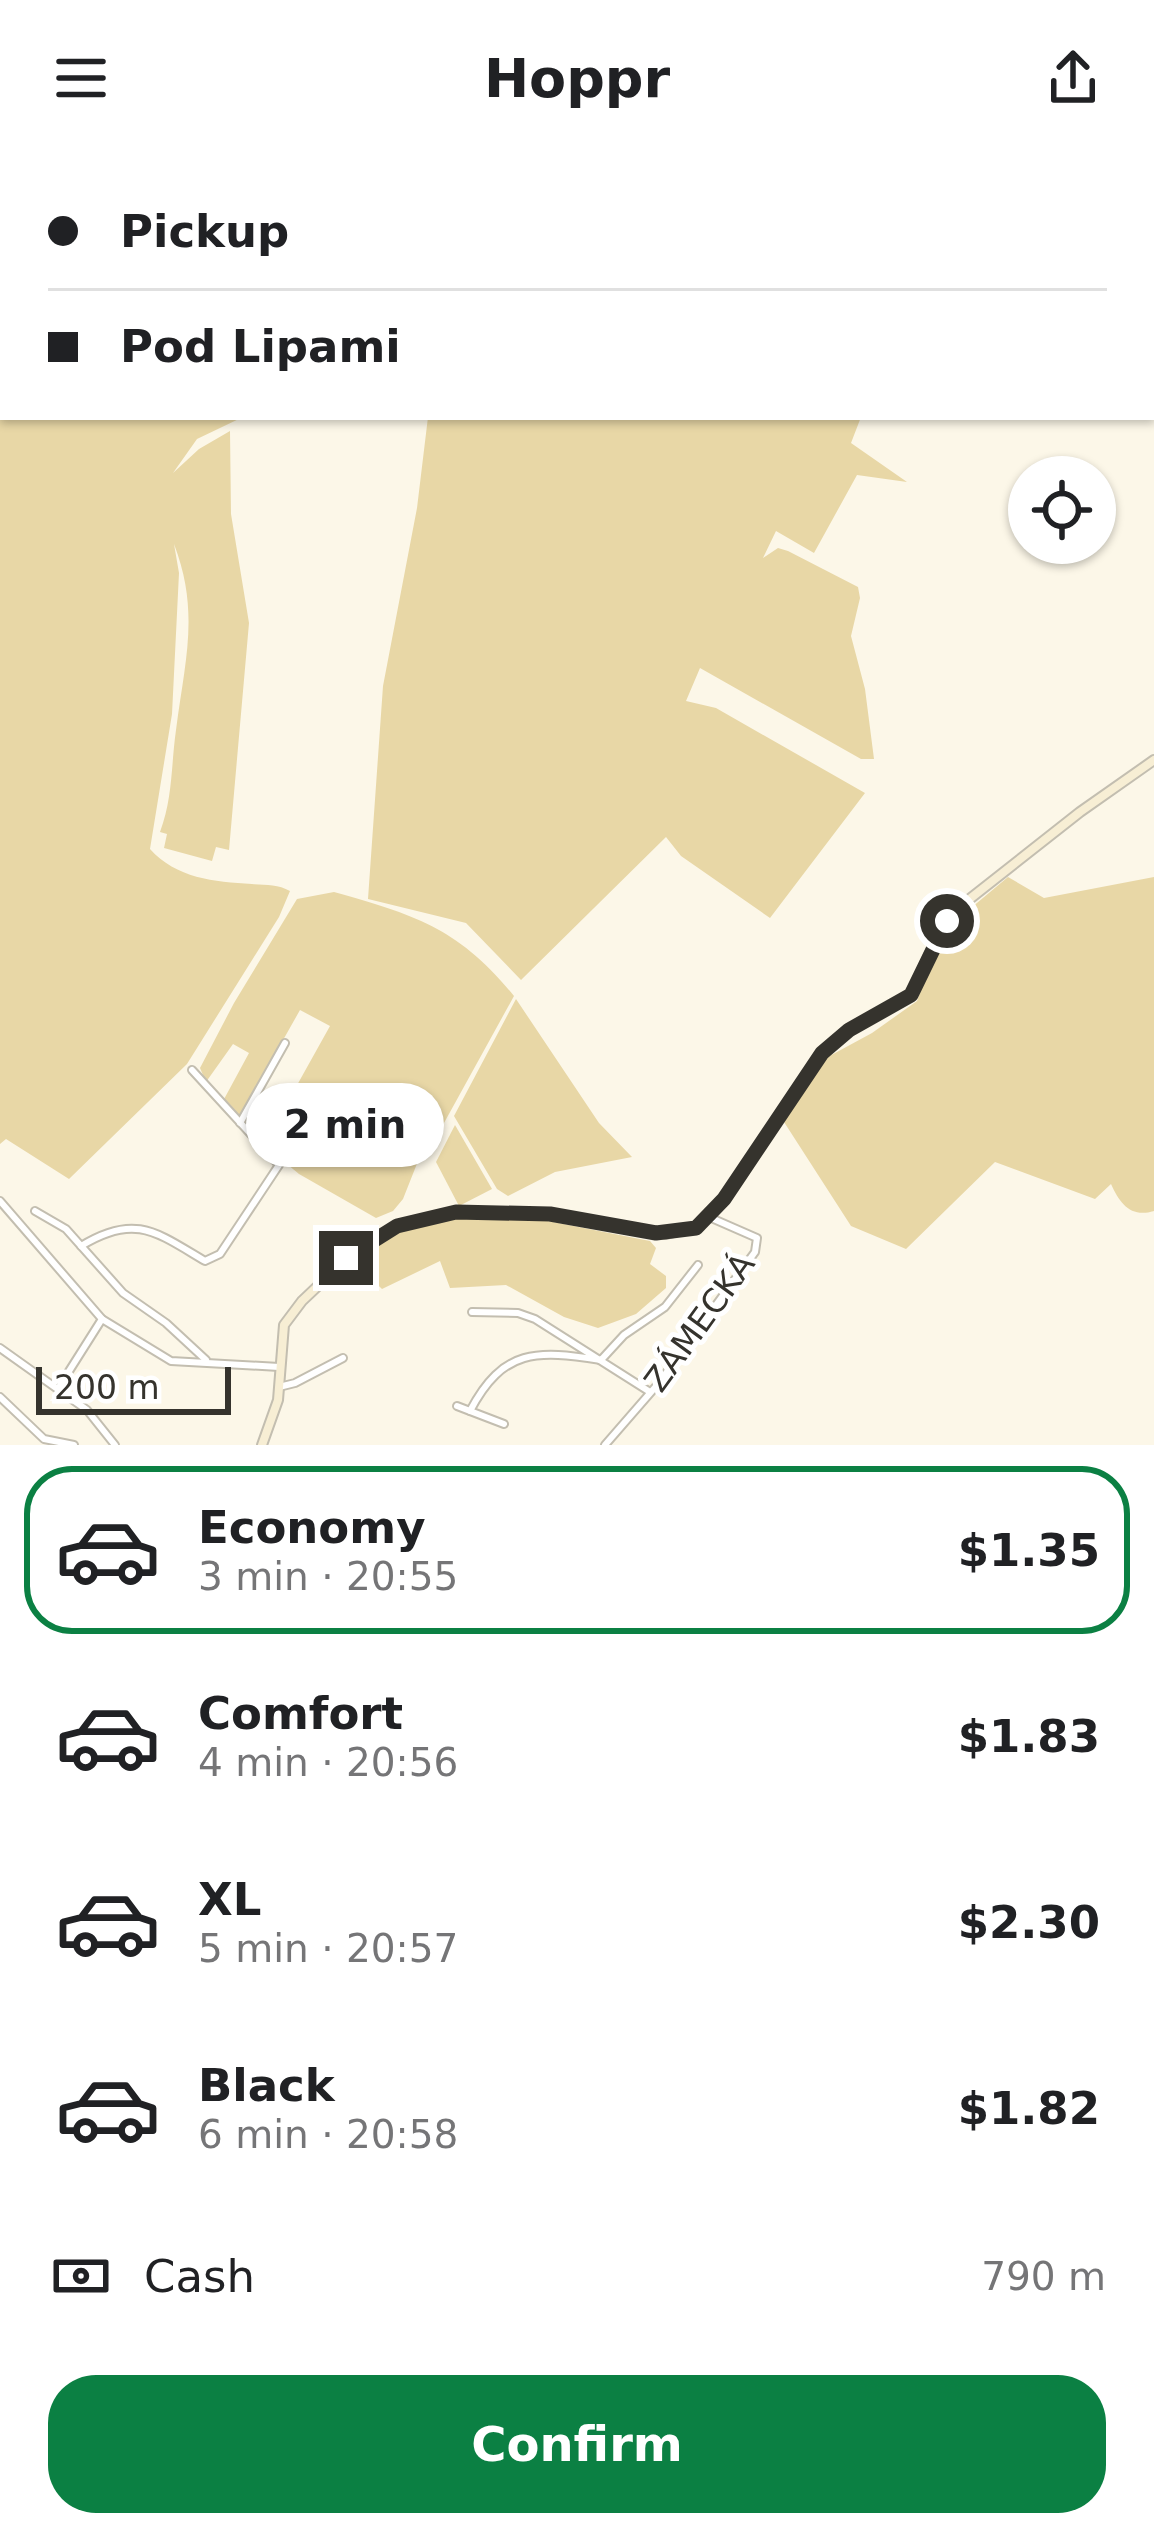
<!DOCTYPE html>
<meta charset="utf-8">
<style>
:root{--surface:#fff;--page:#f6f6f6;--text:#202124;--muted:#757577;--line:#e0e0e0;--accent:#0b8043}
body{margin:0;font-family:"DejaVu Sans",sans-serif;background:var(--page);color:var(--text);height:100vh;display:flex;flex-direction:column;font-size:45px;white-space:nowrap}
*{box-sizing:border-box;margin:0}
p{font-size:39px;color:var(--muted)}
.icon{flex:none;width:66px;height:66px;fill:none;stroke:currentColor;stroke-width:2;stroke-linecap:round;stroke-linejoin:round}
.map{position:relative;height:1289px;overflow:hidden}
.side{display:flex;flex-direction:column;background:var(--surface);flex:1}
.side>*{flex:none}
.hud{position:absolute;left:0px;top:0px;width:1155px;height:264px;box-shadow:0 3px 9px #0004;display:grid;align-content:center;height:264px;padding:0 48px;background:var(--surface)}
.tools{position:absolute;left:1008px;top:300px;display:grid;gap:24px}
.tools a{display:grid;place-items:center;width:108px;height:108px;border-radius:50%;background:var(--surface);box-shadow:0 3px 9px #0004;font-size:60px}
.scale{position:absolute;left:36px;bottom:30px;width:195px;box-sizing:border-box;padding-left:12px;border:6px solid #35332d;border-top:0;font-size:33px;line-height:42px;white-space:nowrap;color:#35332d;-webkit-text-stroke:9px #fff;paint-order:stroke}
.end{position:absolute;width:54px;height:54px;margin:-27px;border:15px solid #35332d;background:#fff;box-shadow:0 0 0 6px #fff}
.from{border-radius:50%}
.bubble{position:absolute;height:84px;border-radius:42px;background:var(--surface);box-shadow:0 3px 9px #0004;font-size:39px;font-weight:700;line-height:84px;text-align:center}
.hud b{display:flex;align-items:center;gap:42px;height:114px;font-size:45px}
.hud b+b{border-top:3px solid var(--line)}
.hud i{width:30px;height:30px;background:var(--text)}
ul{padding:21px 0 0;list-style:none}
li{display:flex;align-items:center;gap:36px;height:168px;margin:0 24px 18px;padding:0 24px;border:6px solid transparent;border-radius:48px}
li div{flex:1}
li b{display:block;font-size:45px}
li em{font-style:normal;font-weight:700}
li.current{border-color:var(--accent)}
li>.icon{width:108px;height:108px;stroke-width:1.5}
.pay{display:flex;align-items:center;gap:30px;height:132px;padding:0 48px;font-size:45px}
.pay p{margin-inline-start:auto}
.cta{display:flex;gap:24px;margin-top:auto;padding:24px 48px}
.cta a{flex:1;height:138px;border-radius:48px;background:var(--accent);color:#fff;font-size:48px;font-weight:700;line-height:138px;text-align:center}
header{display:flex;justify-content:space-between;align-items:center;height:156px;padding:0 48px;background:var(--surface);font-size:54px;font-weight:700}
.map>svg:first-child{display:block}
</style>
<header><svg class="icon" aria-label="menu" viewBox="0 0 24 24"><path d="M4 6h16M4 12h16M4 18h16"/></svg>Hoppr<svg class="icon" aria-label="share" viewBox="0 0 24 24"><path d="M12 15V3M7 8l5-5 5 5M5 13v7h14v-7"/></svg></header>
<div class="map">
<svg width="1154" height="1289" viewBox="0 0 1154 1289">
<rect width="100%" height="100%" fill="#fcf7e8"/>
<g fill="#e8d7a6">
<path d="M0,0h75l-72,3v258h240l-46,22 -24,34 26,-24 31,-18 1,83 18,109 -20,227 -13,-3 -4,14 -48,-13 3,-14 -7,-2c13,-35 11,-67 16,-102 9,-70 24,-118 -2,-186l5,29 -7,141 -22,135c26,29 64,33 102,35 14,1 26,0 38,7l-11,26 -92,147 -118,115 -63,-40 -6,5z"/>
<polygon points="428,261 861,261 851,287 907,326 857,319 814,397 776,375 763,402 778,392 788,395 858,431 860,442 851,480 865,533 874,603 861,603 700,512 686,545 716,552 865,637 770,762 681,700 666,681 521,824 466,767 368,743 383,530 417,352"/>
<path d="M1008,721l36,21 110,-21v334c-23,7 -34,-7 -43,-27l-16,15 -100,-37 -89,87 -55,-23 -67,-104 40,-63 48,-26 45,-32 10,-28 38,-60z"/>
<path d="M334,736c81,23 125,36 180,104l-70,127 -24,33 -17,43 -10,12 -17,7 -77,-44 -30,-25 3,-19 58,-104 -30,-16 -61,108 -16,-17 26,-48 -16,-9 -27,38 -6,-14 34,-65 63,-104z"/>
<polygon points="516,843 599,967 632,1001 555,1016 508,1040 497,1033 454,960"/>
<polygon points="455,969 492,1033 459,1050 436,1006"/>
<polygon points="461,1060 543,1064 650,1085 656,1092 650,1108 666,1120 666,1132 636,1158 598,1172 564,1161 506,1129 450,1132 440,1105 382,1133 358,1110 362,1095 402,1073"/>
</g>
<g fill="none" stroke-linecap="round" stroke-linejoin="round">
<g stroke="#b19644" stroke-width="3">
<polyline points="824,0 828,3"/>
<polyline points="1090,3 1094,0"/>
</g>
<g stroke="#c3beb0" stroke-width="10">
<g id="street">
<polyline points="373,0 377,3"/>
<polyline points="577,0 582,3"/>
<polyline points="726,0 739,3"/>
<polyline points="777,0 777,3"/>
<polyline points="357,3 359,0"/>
<polyline points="494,3 497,0"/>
<polyline points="956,3 958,0"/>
<polyline points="240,967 285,887"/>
<polyline points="0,1045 102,1163 171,1205 279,1211"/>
<polyline points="35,1055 66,1073 123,1137 166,1167 206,1204"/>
<path d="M81,1090c54,-33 75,-14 124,15l15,-7 59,-89 -87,-95"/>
<polyline points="472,1156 518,1157 535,1163 650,1236"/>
<polyline points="0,1192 87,1254 115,1289"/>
<polyline points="59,1231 102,1163"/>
<polyline points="279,1231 295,1227 343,1202"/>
<polyline points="0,1241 44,1283 74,1289"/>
<polyline points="457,1250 470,1255"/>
<path d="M504,1268l-34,-13c33,-63 67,-61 131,-51l23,-25 41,-28 33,-42"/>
<polyline points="605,1289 658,1228 755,1096 757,1082 709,1061"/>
</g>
</g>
<g stroke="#c3beb0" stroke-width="12">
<polyline id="secondary" points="262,1289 278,1244 284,1169 302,1145 359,1091 397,1070 456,1056 551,1058 666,1078 699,1070 724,1043 822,897 849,874 911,839 939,777 962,749 1080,656 1154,604"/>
</g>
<use href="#street" stroke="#fff" stroke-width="6"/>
<use href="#secondary" stroke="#f7eed4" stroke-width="8"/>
</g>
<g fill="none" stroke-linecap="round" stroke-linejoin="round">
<polyline stroke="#35332d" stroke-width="15" points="346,1102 397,1070 456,1056 550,1058 656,1077 696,1072 724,1043 822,897 849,874 911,839 947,765"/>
</g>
<g text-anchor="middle" stroke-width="10" stroke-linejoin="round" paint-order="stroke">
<g font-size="33" fill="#35332d" stroke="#fff">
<text transform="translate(699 1166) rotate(-54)" y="12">ZÁMECKÁ</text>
</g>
</g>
</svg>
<div class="tools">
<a><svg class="icon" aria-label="locate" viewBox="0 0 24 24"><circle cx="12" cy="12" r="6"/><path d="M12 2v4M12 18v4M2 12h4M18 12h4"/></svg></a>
</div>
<div class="scale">200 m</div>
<i class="end from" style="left:947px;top:765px"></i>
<i class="end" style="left:346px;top:1102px"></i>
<div class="bubble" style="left:246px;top:927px;width:198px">2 min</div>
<div class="hud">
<b><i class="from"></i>Pickup</b>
<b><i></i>Pod Lipami</b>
</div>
</div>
<section class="side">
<ul>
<li class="current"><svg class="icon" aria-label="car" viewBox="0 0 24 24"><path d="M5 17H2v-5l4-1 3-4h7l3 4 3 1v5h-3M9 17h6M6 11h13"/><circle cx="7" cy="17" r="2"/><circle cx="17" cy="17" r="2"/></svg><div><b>Economy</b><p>3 min · 20:55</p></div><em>$1.35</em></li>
<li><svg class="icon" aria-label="car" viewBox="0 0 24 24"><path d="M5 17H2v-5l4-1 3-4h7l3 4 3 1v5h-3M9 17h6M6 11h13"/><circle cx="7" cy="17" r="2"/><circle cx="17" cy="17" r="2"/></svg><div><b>Comfort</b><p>4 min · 20:56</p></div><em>$1.83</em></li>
<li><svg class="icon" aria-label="car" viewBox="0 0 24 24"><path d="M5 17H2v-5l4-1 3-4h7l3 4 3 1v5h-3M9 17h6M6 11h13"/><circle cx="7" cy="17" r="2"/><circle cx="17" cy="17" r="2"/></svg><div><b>XL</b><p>5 min · 20:57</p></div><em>$2.30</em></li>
<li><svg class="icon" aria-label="car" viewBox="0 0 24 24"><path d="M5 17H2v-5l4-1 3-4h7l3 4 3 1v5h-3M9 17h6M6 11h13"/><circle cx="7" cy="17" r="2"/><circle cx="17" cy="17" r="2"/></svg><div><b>Black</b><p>6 min · 20:58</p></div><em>$1.82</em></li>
</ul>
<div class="pay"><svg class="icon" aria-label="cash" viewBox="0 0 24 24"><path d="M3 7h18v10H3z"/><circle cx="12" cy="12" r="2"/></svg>Cash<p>790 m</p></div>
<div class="cta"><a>Confirm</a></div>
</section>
